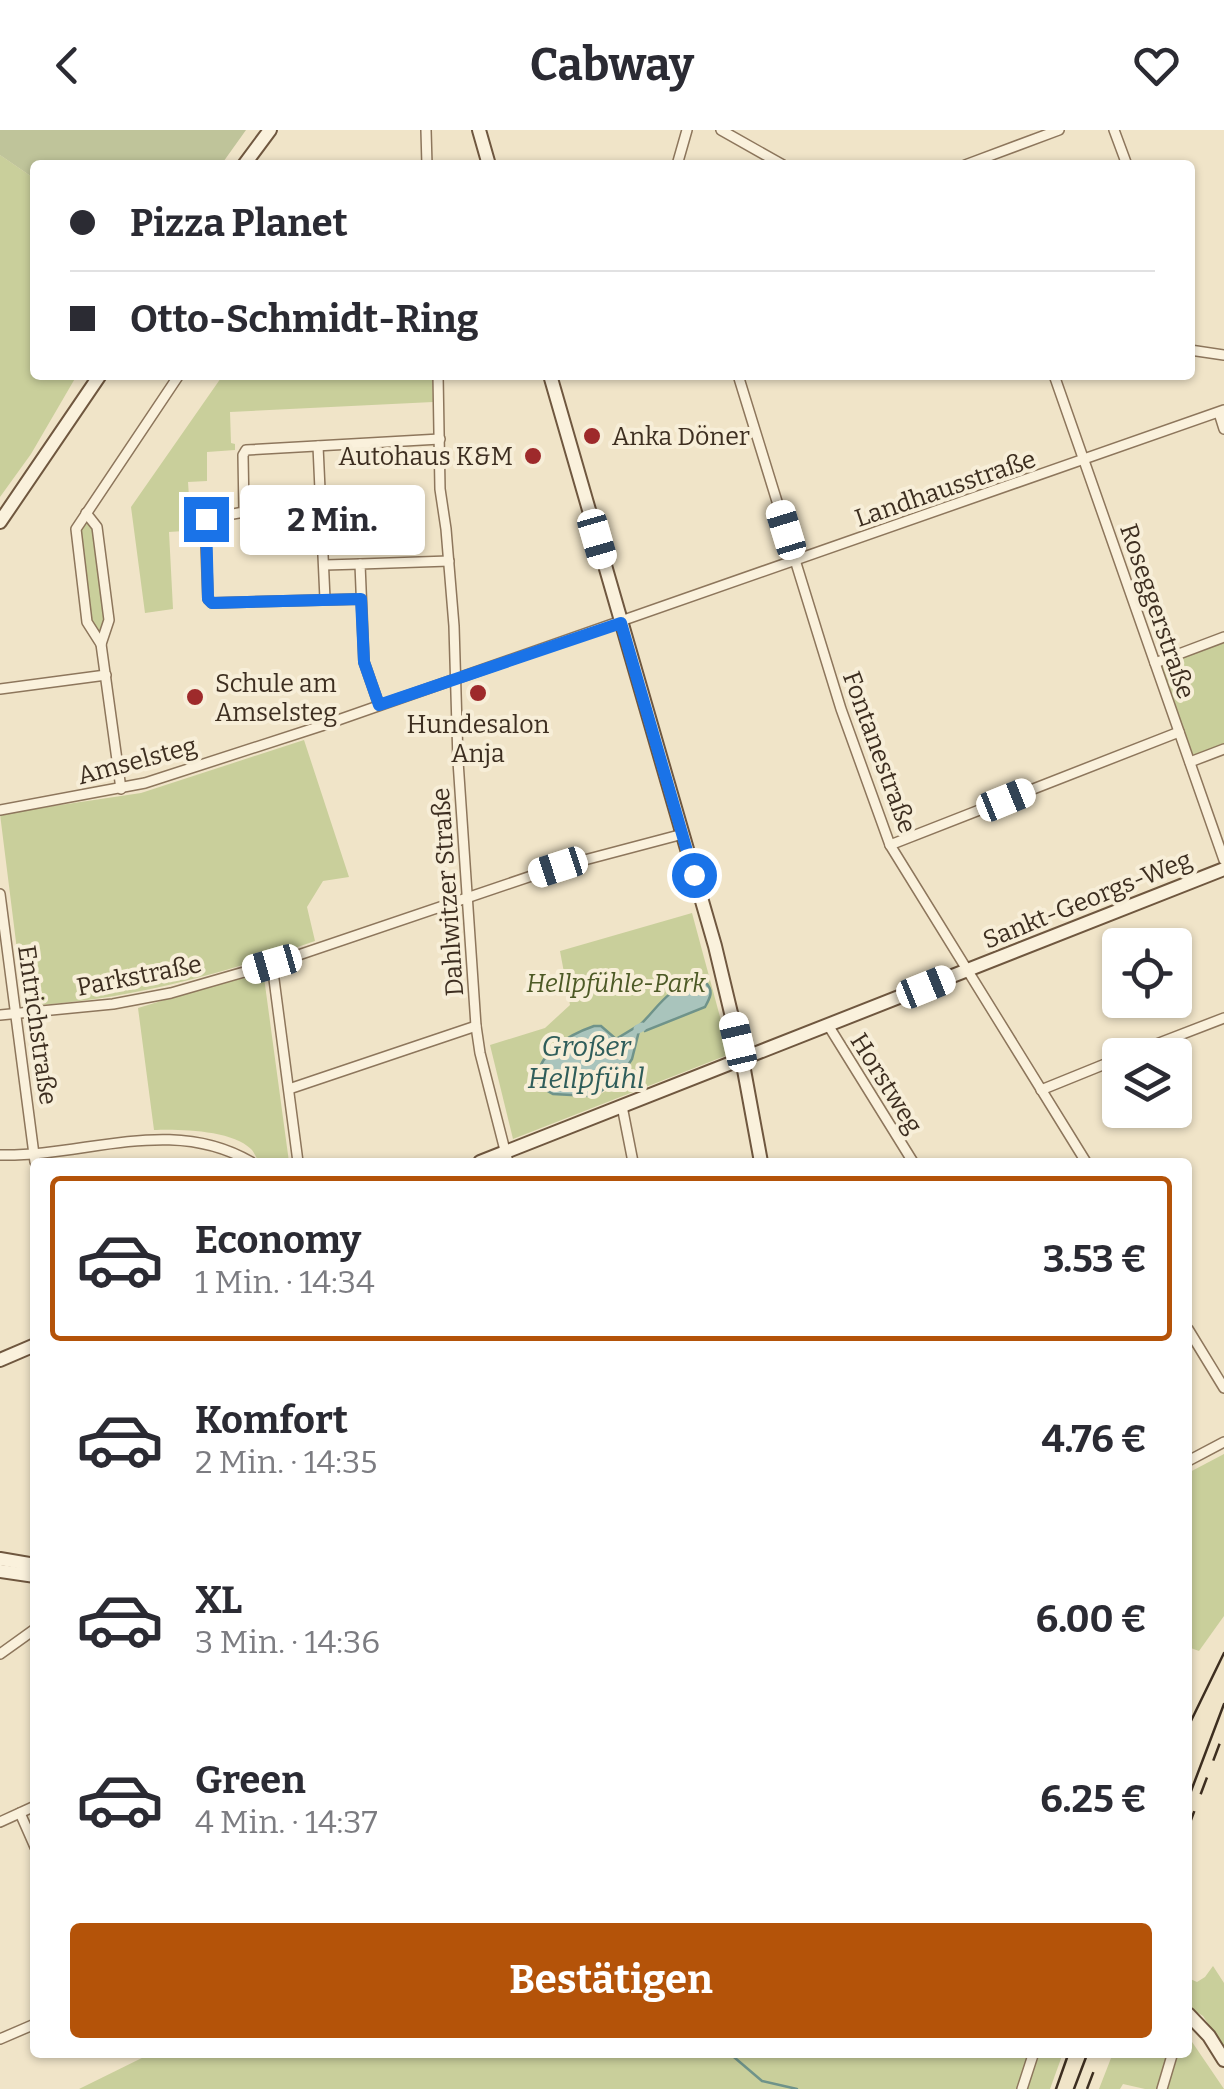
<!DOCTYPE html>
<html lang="de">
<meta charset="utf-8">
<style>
:root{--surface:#fff;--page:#f7f7f7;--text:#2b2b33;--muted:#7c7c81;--line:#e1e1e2;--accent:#b45309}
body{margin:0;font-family:Bitter,serif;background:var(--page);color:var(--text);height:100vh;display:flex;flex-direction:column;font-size:38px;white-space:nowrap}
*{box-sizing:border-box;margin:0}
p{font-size:32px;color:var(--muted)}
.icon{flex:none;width:55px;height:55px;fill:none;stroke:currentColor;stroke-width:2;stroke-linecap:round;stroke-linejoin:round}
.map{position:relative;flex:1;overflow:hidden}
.panel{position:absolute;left:30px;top:1028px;width:1162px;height:900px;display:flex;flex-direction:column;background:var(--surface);border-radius:10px;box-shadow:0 2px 8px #0004}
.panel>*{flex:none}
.hud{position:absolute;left:30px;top:30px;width:1165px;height:220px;border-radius:10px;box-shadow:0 2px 8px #0004;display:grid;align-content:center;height:220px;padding:0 40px;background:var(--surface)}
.fabs{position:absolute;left:1102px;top:798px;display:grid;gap:20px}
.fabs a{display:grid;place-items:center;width:90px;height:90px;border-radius:10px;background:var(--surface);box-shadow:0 2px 8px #0004;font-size:50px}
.end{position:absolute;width:45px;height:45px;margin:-22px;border:12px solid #1a73e8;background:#fff;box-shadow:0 0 0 5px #fff}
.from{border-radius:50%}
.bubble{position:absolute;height:70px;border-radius:10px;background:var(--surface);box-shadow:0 2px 8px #0004;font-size:32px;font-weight:700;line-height:70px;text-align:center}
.car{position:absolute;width:30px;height:60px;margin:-30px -15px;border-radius:12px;box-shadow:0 0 8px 2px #0007;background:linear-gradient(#fff 24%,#345 0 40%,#fff 0 76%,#345 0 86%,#fff 0)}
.hud b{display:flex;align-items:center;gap:35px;height:95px;font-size:38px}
.hud b+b{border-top:2px solid var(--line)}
.hud i{width:25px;height:25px;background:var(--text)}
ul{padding:18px 0 0;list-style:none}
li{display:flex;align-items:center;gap:30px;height:165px;margin:0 20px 15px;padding:0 20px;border:5px solid transparent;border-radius:10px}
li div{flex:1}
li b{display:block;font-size:38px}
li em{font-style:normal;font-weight:700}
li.active{border-color:var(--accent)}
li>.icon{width:90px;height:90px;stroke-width:1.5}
.cta{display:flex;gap:20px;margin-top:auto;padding:20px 40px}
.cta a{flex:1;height:115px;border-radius:10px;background:var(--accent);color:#fff;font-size:40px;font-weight:700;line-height:115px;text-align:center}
header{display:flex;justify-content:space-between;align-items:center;height:130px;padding:0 40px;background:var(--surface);font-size:45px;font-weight:700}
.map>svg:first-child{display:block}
</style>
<header><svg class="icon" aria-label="back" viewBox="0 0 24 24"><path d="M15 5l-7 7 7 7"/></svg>Cabway<svg class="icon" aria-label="heart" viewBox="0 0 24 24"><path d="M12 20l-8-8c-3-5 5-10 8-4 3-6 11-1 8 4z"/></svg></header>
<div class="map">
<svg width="1224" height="1959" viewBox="0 0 1224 1959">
<rect width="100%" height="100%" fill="#f0e4c8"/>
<g fill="#c9cf9b" fill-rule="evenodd">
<polygon points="0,25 35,49 35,245 77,245 31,324 0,367"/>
<polygon points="223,245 432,245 433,272 230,282 231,313 235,314 235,320 207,322 207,351 188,352 190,381 197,381 198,400 169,402 173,479 145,483 131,377"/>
<polygon points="83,392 93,395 107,492 100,504 91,495 79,396"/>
<polygon points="1224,511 1224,616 1195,626 1188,620 1160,535"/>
<path d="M304,610l45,137 -26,4 -16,26 8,34c-96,34 -189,60 -291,65l-24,-192 141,-21z"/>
<path d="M692,783l38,141 -217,85 -23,-94 55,-17 25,-23 -10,-54zM636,898c0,24 -16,68 -47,68 -15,-1 -37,-18 -51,-25l7,-9 60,-33 11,10z"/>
<path d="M263,840l26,192h-29c-4,-3 -5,-9 -9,-13 -19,-19 -72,-20 -97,-19l-16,-122z"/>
<polygon points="1224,1324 1224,1486 1199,1521 1188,1517 1188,1343"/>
<polygon points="1213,1836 1224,1853 1224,1918 1203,1886 1188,1877 1188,1848 1197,1852 1205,1847"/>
<polygon points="1188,1906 1224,1959 1145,1959 1123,1954 1120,1959 1099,1959 1113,1923 1188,1922"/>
<polygon points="154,1922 1063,1923 1050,1959 79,1959"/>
</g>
<polygon fill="#bfc49a" points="0,0 246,0 221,35 35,35 35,49 0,25"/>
<g fill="#a9c4bc" stroke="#6f938a" stroke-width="2.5">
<path d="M695,852l11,1c8,8 4,15 -1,24l-60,24 -4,-7c18,-18 27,-36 54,-42z"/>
<path d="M594,896h7l15,13 20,-12 3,4 -7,28 -9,14 -24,20 -9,3 -37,-2 -16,-9c-2,-31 31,-50 57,-59z"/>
</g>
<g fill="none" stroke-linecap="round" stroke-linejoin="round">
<polyline stroke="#6f938a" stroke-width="2.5" points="728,1922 762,1951 797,1959"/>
<polyline stroke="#a9c4bc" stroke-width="9" points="638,899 642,897"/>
<g stroke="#8d765c" stroke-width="12">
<g id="street">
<polyline points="426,0 427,35"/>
<polyline points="721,0 783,35"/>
<polyline points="1114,0 1127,35"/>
<polyline points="677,35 687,0"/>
<polyline points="965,35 1059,0"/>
<polyline points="1190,220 1224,225"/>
<polyline points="438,245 440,359 446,399 454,496 458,631 476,896 480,923 508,1032"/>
<polyline points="738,245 841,579 890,715 1086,1032"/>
<polyline points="1054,245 1224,730"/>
<polyline points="1219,283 1224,299"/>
<polyline points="318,316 325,469"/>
<polyline points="86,383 97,397 109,490 101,514"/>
<polyline points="324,435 360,434"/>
<polyline points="361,469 212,473 208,469 205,389 244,382 243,325 246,320 440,309"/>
<polyline points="1155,533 1224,507"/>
<polyline points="0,559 106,545"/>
<polyline points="379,575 364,532 360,434 449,431"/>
<polyline points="1190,632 1224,619"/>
<polyline points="121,659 101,514 87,492 76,399 179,245"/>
<polyline points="0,680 145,653 321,596 1224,280"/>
<polyline points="890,715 1179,602"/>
<polyline points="0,764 35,1032"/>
<polyline points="272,834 298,1032"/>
<polyline points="0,885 113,874 171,863 272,834 558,737 683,704"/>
<polyline points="828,895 913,1032"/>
<polyline points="1128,925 1224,888"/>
<polyline points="289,959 476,896"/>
<polyline points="1041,960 1120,928"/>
<polyline points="622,976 633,1032"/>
<path d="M0,1025c86,2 171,-40 251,7"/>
<polyline points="1188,1199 1224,1258"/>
<polyline points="1188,1331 1224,1312"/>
<polyline points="0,1524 35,1499"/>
<polyline points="20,1683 35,1717"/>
<polyline points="0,1692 35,1676"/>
<polyline points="0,1909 35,1894"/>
<polyline points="1022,1959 1034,1922"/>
<polyline points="1162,1959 1173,1922"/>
</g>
</g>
<g stroke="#6f573f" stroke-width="16">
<g id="secondary">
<polyline points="479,0 489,35"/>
<polyline points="244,35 270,0"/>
<polyline points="550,245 715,816 742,929 761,1032"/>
<polyline points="0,392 100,245"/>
<polyline points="480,1032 1224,739"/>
<polyline points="0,1230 35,1215"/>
<polyline points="0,1429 35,1435"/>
<polyline points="0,1441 35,1446"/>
<polyline points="1188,1884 1209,1906 1224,1930"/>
</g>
</g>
<use href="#street" stroke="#faf1dc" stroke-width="9"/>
<use href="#secondary" stroke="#faf1dc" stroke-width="12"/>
<g stroke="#3d2e20" stroke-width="2.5">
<polyline points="1188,1597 1224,1523"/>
<polyline points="1188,1669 1224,1574"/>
<polyline points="1056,1959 1069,1922"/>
<polyline points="1074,1959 1088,1922"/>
</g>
<g stroke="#3d2e20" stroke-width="2.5" stroke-dasharray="18 18" stroke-linecap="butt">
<polyline points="1188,1698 1224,1602"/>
<polyline points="1087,1959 1101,1922"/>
</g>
</g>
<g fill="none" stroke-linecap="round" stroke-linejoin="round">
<polyline stroke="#1a73e8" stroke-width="12" points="206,389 208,469 212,473 361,469 364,532 379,575 621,493 694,745"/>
</g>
<g fill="#9e2a2b" stroke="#f7eed8" stroke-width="4">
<circle cx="592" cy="306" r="10"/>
<circle cx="533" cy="326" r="10"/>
<circle cx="478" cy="563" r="10"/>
<circle cx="195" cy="567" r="10"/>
</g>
<g text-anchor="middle" stroke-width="8" stroke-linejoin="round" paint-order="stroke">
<g font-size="25" fill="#3d2e20" stroke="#f7eed8" text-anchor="start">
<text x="612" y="315">Anka Döner</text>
<text x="513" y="335" text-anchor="end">Autohaus K&amp;M</text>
<text x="215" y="562">Schule am<tspan x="215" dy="29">Amselsteg</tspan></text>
<text x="478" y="603" text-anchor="middle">Hundesalon<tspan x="478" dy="29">Anja</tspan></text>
</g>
<g font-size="25" fill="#3d2e20" stroke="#f7eed8">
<text transform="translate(945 358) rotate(-19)" y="9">Landhausstraße</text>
<text transform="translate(1158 481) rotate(71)" y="9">Roseggerstraße</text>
<text transform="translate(880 622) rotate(70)" y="9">Fontanestraße</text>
<text transform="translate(137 630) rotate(-15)" y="9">Amselsteg</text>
<text transform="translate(447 762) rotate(-94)" y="9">Dahlwitzer Straße</text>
<text transform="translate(1087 769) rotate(-22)" y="9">Sankt-Georgs-Weg</text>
<text transform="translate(139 845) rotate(-11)" y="9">Parkstraße</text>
<text transform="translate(38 895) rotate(82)" y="9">Entrichstraße</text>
<text transform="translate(887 953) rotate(58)" y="9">Horstweg</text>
</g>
<g font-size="25" font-style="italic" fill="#4d5a26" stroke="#f7eed8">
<text x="616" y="862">Hellpfühle-Park</text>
</g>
<g font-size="28" font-style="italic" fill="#2f5d5a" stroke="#f7eed8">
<text x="586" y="926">Großer<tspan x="586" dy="32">Hellpfühl</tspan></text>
</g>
</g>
</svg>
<div class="fabs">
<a><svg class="icon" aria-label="locate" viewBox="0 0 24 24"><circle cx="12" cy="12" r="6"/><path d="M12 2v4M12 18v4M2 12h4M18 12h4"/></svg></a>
<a><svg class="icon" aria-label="layers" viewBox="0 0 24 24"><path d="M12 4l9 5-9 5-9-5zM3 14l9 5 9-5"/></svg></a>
</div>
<i class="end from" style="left:694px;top:745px"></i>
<i class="end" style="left:206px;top:389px"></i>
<div class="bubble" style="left:240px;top:355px;width:185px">2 Min.</div>
<i class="car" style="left:786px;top:400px;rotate:343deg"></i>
<i class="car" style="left:597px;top:409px;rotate:164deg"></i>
<i class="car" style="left:1006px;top:670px;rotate:68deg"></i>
<i class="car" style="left:558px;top:737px;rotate:252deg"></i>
<i class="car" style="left:272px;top:834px;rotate:254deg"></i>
<i class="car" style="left:926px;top:857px;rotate:68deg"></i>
<i class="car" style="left:738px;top:912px;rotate:347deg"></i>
<div class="hud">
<b><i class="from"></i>Pizza Planet</b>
<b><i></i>Otto-Schmidt-Ring</b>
</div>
<section class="panel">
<ul>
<li class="active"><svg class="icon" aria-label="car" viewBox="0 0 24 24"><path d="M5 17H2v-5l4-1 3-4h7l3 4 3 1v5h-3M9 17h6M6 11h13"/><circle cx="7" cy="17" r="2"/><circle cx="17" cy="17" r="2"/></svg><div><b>Economy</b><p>1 Min. · 14:34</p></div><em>3.53 €</em></li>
<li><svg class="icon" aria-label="car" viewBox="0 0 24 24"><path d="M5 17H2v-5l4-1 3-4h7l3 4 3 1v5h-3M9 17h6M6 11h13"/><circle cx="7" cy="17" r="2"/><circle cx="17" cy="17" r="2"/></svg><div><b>Komfort</b><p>2 Min. · 14:35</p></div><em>4.76 €</em></li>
<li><svg class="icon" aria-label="car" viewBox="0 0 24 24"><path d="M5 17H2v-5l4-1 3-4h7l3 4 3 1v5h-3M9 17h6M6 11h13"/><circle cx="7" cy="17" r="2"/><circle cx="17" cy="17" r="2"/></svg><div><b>XL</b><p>3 Min. · 14:36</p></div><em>6.00 €</em></li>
<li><svg class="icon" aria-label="car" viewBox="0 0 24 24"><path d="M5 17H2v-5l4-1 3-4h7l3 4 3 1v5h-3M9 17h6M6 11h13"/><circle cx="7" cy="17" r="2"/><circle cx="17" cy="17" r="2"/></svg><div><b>Green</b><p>4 Min. · 14:37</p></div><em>6.25 €</em></li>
</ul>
<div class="cta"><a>Bestätigen</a></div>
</section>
</div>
